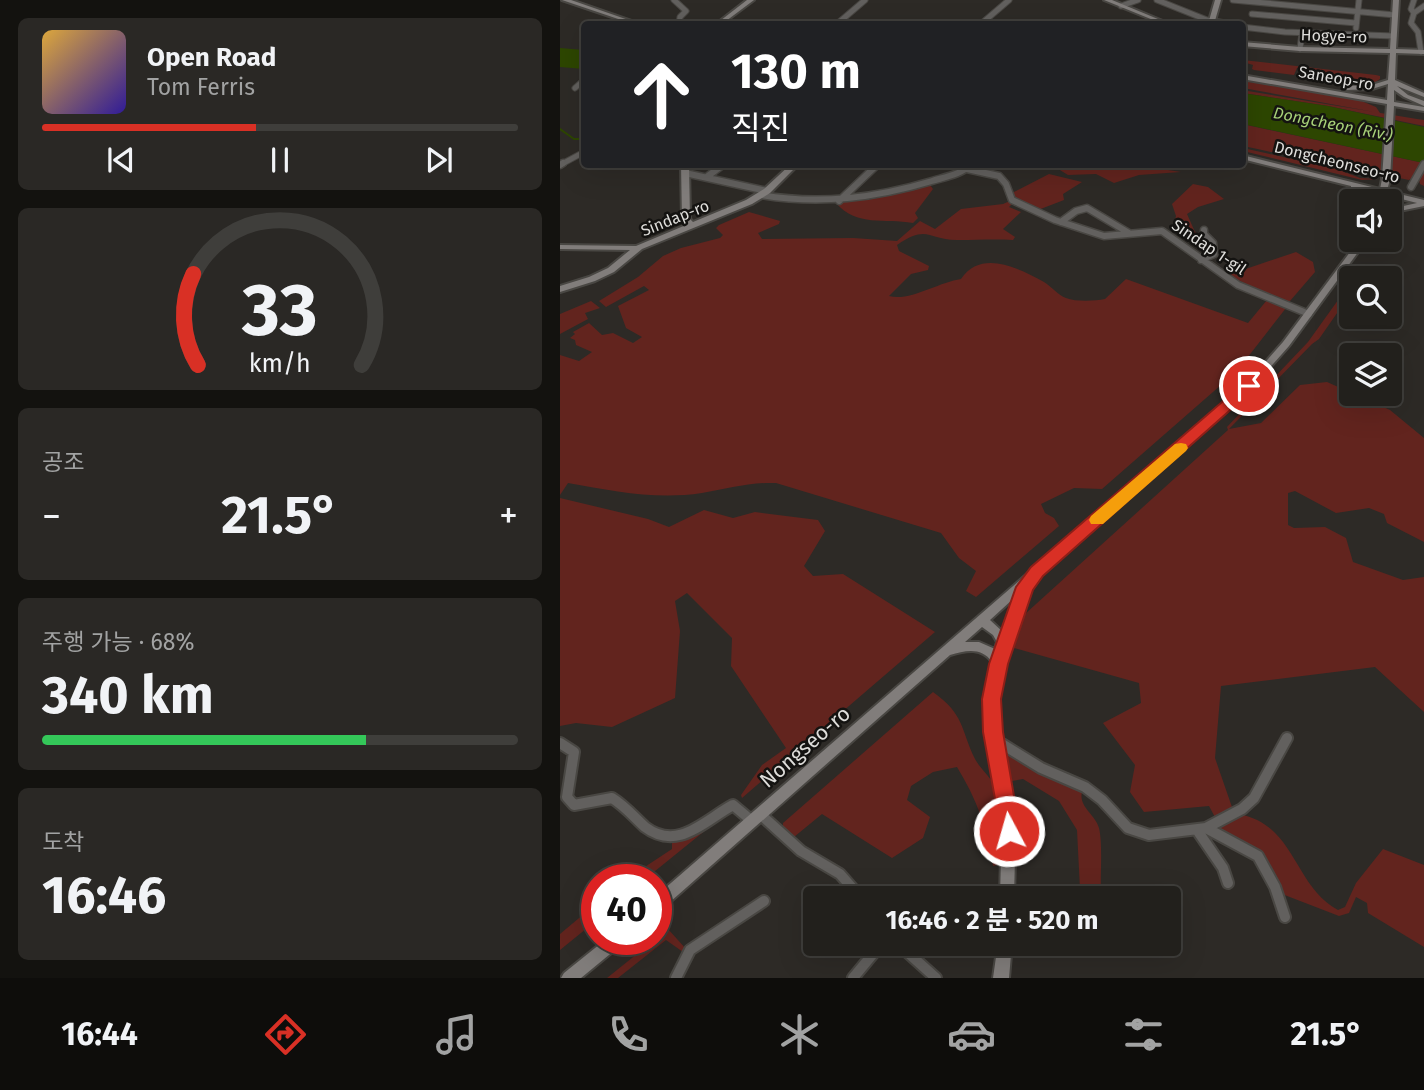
<!DOCTYPE html>
<html lang="ko">
<head>
<meta charset="utf-8">
<style>
	body { margin:0; font-family:"Fira Sans","Noto Sans KR",sans-serif; background:#2a2825; color:#f1f3f6; height:100vh; display:flex; flex-direction:column; font-size:26px; white-space:nowrap }
	* { box-sizing:border-box; margin:0 }
	p { font-size:23px; color:#a2a3a3 }
	.icon { flex:none; width:38px; height:38px; fill:none; stroke:currentColor; stroke-width:2; stroke-linecap:round; stroke-linejoin:round }
	.map { position:relative; flex:1; overflow:hidden }
	.sheet { display:flex; flex-direction:column; gap:18px; padding:18px; background:#13120f; width:560px }
	.sheet>* { flex:none }
	.top-card { position:absolute; left:21px; top:21px; width:665px; height:147px; border-radius:7px; box-shadow:0 7px 28px #0002,0 0 0 2px #3f3e3b; background:#202124; color:#fff; overflow:hidden }
	.controls { position:absolute; left:779px; top:189px; display:grid; gap:14px }
	.controls a { display:grid; place-items:center; width:63px; height:63px; border-radius:7px; background:#22201c; box-shadow:0 7px 28px #0002,0 0 0 2px #3f3e3b; font-size:35px }
	.speed { position:absolute; left:21px; top:864px; display:flex; gap:14px; font-size:35px; font-weight:700; text-align:center }
	.speed>* { display:grid; place-content:center; width:91px; height:91px; border-radius:50%; background:#22201c; box-shadow:0 7px 28px #0002,0 0 0 2px #3f3e3b; line-height:1 }
	.speed .limit { border:10px solid #d22; background:#fff; color:#111 }
	.pin { position:absolute; display:grid; place-items:center; width:60px; height:60px; color:#fff; margin:-30px; border:4px solid #fff; border-radius:50%; box-shadow:0 2px 7px #0007 }
	.me { position:absolute; width:77px; margin:-38px; rotate:354deg; stroke-linejoin:round; filter:drop-shadow(0 0 5px #0008) }
	.turn { display:flex; align-items:center; gap:24px; height:147px; padding:0 35px; font-size:32px }
	.turn .icon { width:91px; height:91px; stroke-width:2.5 }
	.turn b { display:block; font-size:49px; line-height:60px }
	.big { font-size:52px; font-weight:700; line-height:1.1 }
	.sheet .tile { flex:1; display:flex; flex-direction:column; justify-content:center; gap:10px; min-width:0; padding:0 24px; border-radius:10px; background:#2a2825 }
	.sheet .dial { align-items:center; gap:0 }
	.dial svg { height:182px; overflow:visible; fill:none; stroke:#3f3e3b; stroke-width:7; stroke-linecap:round; text-anchor:middle }
	.dial text { fill:#f1f3f6; stroke:none }
	.song { display:flex; align-items:center; gap:21px }
	.cover { width:84px; height:84px; border-radius:10px; background:linear-gradient(135deg,hsl(40 70% 55%),hsl(250 70% 35%)) }
	.played { height:7px; border-radius:4px; background:linear-gradient(90deg,#d93025 45%,#3f3e3b 45%) }
	.keys { display:flex; justify-content:space-around; direction:ltr }
	.heat { display:flex; justify-content:space-between; align-items:center; font-size:38px; direction:ltr }
	.charge { height:10px; border-radius:5px; background:linear-gradient(90deg,#34c759 68%,#3f3e3b 0) }
	.trip { position:absolute; left:243px; top:886px; width:378px; height:70px; border-radius:7px; background:#22201c; box-shadow:0 7px 28px #0002,0 0 0 2px #3f3e3b; font-weight:700; line-height:70px; text-align:center }
	.menu { display:flex; height:112px; justify-content:space-around; align-items:center; background:#0e0d0b; color:#a2a3a3 }
	.menu .icon { width:49px; height:49px }
	.menu .active { color:#d93025 }
	.menu b { font-size:32px; color:#f1f3f6 }
	main { display:flex; flex:1; min-height:0 }
	.map>svg:first-child { display:block }
	.green { fill:#62241e }
	.water { fill:#2d4601 }
	.lines { fill:none; stroke-linecap:round; stroke-linejoin:round }
	.stream { stroke:#2d4601; stroke-width:2 }
	.street-far2-casing { stroke:#494743; stroke-width:7 }
	.street-far1-casing { stroke:#494743; stroke-width:9 }
	.street-casing { stroke:#494743; stroke-width:14 }
	.secondary-casing { stroke:#494743; stroke-width:4 }
	.street-far2 { stroke:#62605e; stroke-width:5 }
	.street-far1 { stroke:#62605e; stroke-width:6 }
	.street { stroke:#62605e; stroke-width:10 }
	.secondary { fill:#817d7b; fill-rule:evenodd }
	.route { fill:#d93025; stroke:#8d1f18; stroke-width:2 }
	.slow { fill:#f59e0b }
	.labels { text-anchor:middle; dominant-baseline:central; stroke-width:5; stroke-linejoin:round; paint-order:stroke }
	.far-street-label { font-size:16px; fill:#deddda; stroke:#141311 }
	.far-water-label { font-size:16px; font-style:italic; fill:#a7d178; stroke:#141311 }
	.near-street-label { font-size:21px; fill:#deddda; stroke:#141311 }
</style>
</head>
<body>
<main>
<section class="sheet">
<div class="tile">
<div class="song"><i class="cover"></i><div><b>Open Road</b><p>Tom Ferris</p></div></div>
<div class="played"></div>
<div class="keys"><svg class="icon" aria-label="previous" viewBox="0 0 24 24"><path d="M18 5L8 12l10 7zM5 5v14"/></svg><svg class="icon" aria-label="pause" viewBox="0 0 24 24"><path d="M8 5v14M16 5v14"/></svg><svg class="icon" aria-label="next" viewBox="0 0 24 24"><path d="M6 5l10 7-10 7zM19 5v14"/></svg></div>
</div>
<div class="tile dial"><svg viewBox="0 0 100 80">
<path d="M14 69A42 42 0 1 1 86 69"/>
<path d="M14 69A42 42 0 0 1 12 29" stroke="#d93025"/>
<text x="50" y="56" font-size="32" font-weight="700">33</text>
<text x="50" y="72" font-size="11">km/h</text>
</svg></div>
<div class="tile"><p>공조</p>
<div class="heat"><a>−</a><b class="big">21.5°</b><a>+</a></div>
</div>
<div class="tile"><p>주행 가능 · 68%</p><b class="big">340 km</b><div class="charge"></div></div>
<div class="tile"><p>도착</p><b class="big">16:46</b></div>
</section>
<div class="map">
<svg width="864" height="978" viewBox="0 0 864 978">
	<rect width="100%" height="100%" fill="#2d2a26"/>
	<path class="green" d="M683,60L816,75L820,76V79L811,85L791,84L789,83L790,77L737,68L734,75L694,70L692,69L693,65L683,62Z
		M683,81L799,100L816,107L820,113L683,88Z
		M682,90L857,119L864,120V126L768,106L683,93Z
		M682,124L864,163V186L860,184L859,179L853,177L849,180C793,168 738,158 683,146Z
		M683,148L777,169L800,178L817,179L802,180L683,151Z
		M474,164L575,165L621,172L579,175L554,183L536,174L508,175L495,167L477,170L472,166Z
		M489,174L522,182L503,194L504,200L478,210L456,201L452,193Z
		M633,184L648,187L664,199L638,207L627,214L635,232L647,239L652,247L645,246L644,242L614,223L616,216L612,204Z
		M370,185L373,189L355,213L358,218L353,223C325,218 296,227 276,203L312,199Z
		M450,201L453,203L449,207L461,212L443,229L455,237L453,240C435,239 416,240 399,240C368,241 369,223 337,245L339,251L369,266L368,270L351,274L329,296C349,302 379,282 401,279C421,249 459,268 484,282C492,287 498,295 506,298C516,302 535,301 545,299L566,279L688,323L707,300L726,308L677,371L542,489L514,488L481,504L485,513L494,518L499,526L416,597L406,591L416,571L399,558L381,533L216,483C190,482 167,489 142,493C96,500 53,491 8,483L0,495V355L19,361L32,352L16,345L15,340L10,338L15,334L13,332L29,323L42,335L53,333L73,343L82,337L66,328L58,306L89,290L84,286L46,307L39,301L78,277L103,256L121,248L160,238L163,235L156,228L159,225L189,212L220,221L219,224L198,233L202,239L293,238L337,241L360,221L375,229L401,209L443,204Z
		M736,252L753,262L755,272L730,301L723,302L668,275Z
		M791,282V293L759,339L752,344L669,429L701,423L740,385L767,382L830,410L864,438V542L827,523L824,514L809,508L776,513L735,491L728,493V525L734,528L765,527L786,538L793,562L843,580L864,577V712L815,667L661,686L655,758L673,810L656,819L649,806L584,812L570,792L575,765L543,723L581,703L579,683L454,648L465,614L668,430L667,427L748,342Z
		M31,301L40,308L25,313L28,319L0,334V314Z
		M0,498L88,519L109,527L144,510L173,518L195,512L258,520L265,531L244,566L253,576L283,574L375,632L182,798L181,795L202,765L226,748L171,666L172,638L127,593L115,601L120,631L115,698L52,727L16,723L0,726Z
		M373,692C405,715 400,728 415,759C420,768 429,776 434,784C443,797 441,847 441,864L433,866C428,829 416,798 397,767L373,772L351,786L347,800L370,817L363,838L332,858L262,814L234,837L223,826V823Z
		M446,752L523,789C516,806 535,813 539,828C543,845 540,875 541,894L536,898L526,896L520,889L517,830L499,801L463,779L452,781Z
		M678,814C736,824 733,886 778,910L785,907L796,883L823,849L864,865V947L808,913L807,903L796,897L789,913L779,916L722,894L711,871L654,826Z
		M152,825L84,880H65L112,849V843Z
		M37,903V920L0,950V934Z
		M108,929L126,949L123,952L106,940L58,978H47Z"/>
	<path class="water" d="M0,48L24,50V69L0,67Z
		M682,93L768,106L864,127V163L683,124Z"/>
	<g class="lines">
		<path class="stream" d="M0,129L14,139H24"/>
		<defs>
			<path id="street-far2" d="M114,0L126,11L120,17L119,24
				M597,0L647,20L672,24
				M673,0L835,15
				M854,0L851,9L854,13
				M561,6L578,0
				M692,14L796,23
				M277,24L305,0
				M421,24L449,0
				M682,27L725,32L834,36
				M796,28L799,0
				M740,49L742,33
				M861,52L858,32L851,23L854,13L864,6
				M15,88L24,80
				M0,165L24,152"/>
			<path id="street-far1" d="M0,165L3,163
				M407,169L439,176L446,184L452,200L495,220L544,236L602,231L678,285L749,314
				M125,173L207,191
				M148,176L164,164
				M851,187L864,164
				M201,195C260,205 315,198 372,181C385,177 402,174 412,164
				M279,201L318,164
				M501,222L516,211L527,208L569,233
				M641,260L654,254L653,243L644,234V230"/>
			<path id="street" d="M0,743L14,752L7,797L14,805L52,798C65,806 74,817 85,827C118,852 145,820 173,805L192,821
				M436,744H442L481,768L525,787L542,800L568,828L589,835L646,828L682,809L694,798L727,738
				M200,814L241,851L280,874L301,898
				M646,828L698,856L715,887L725,917
				M637,830L663,868L668,883
				M347,898H354
				M337,943L376,978
				M430,943L444,949
				M116,978L130,950L204,901
				M293,978L322,943"/>
			<path id="secondary" d="M2,0H11L80,24H73Z
				M187,0H194L162,24H156Z
				M544,0H552L610,24H603Z
				M655,0H661L654,24H648Z
				M833,0H839L836,49L864,50V54L836,53L835,80L864,93V97L837,86L848,95L864,101V106L844,97L834,90V102L864,107V111L834,106L830,179L827,191L864,200V206L830,213V209L857,203L826,195L825,201H817L819,193L799,188L813,201H805L791,190V186L682,159V155L820,189L822,179L827,104L682,79V75L827,100L828,84L812,89L787,90L784,88L787,86L812,85L828,80L830,53L740,51L682,46V42L740,47L830,49Z
				M121,164H129L130,219L133,222L186,200L204,189L231,164H239L210,193L192,204L82,249L54,272L35,281L0,292V286L29,277L48,268L70,250L0,249V245L76,246L126,225L122,220Z
				M799,240H807L729,346L692,388L472,583L473,585L466,597L451,649L446,653L439,684L437,715L456,815L454,898H440L442,815L425,715L427,684L432,662C422,647 406,650 390,655L101,910L96,912V896L686,384L723,342ZM453,599L444,633L430,620ZM422,627L433,635L437,642L435,649L419,642H405Z
				M45,940H63L61,945L21,978H1L4,973Z
				M438,943H452L449,978H433Z"/>
		</defs>
		<use href="#street-far2" class="street-far2-casing"/>
		<use href="#street-far1" class="street-far1-casing"/>
		<use href="#street" class="street-casing"/>
		<use href="#secondary" class="secondary-casing"/>
		<use href="#street-far2" class="street-far2"/>
		<use href="#street-far1" class="street-far1"/>
		<use href="#street" class="street"/>
		<use href="#secondary" class="secondary"/>
	</g>
	<path class="route" d="M689,381L696,386L694,389L483,576L473,590L448,664L441,699L443,732L460,831L456,838L449,841L442,838L423,732L422,699L429,664L456,587L471,567L684,383Z"/>
	<path class="slow" d="M621,443L626,444L628,448L626,451L543,524H531L529,520L531,516L615,444Z"/>
	<g class="labels">
		<g class="far-street-label">
			<text transform="translate(774 36) rotate(2)">Hogye-ro</text>
			<text transform="translate(776 78) rotate(10)">Saneop-ro</text>
			<text transform="translate(777 162) rotate(14)">Dongcheonseo-ro</text>
			<text transform="translate(115 218) rotate(-22)">Sindap-ro</text>
			<text transform="translate(649 247) rotate(34)">Sindap 1-gil</text>
		</g>
		<g class="far-water-label">
			<text transform="translate(773 124) rotate(11)">Dongcheon (Riv.)</text>
		</g>
		<g class="near-street-label">
			<text transform="translate(245 747) rotate(-41)">Nongseo-ro</text>
		</g>
	</g>
</svg>
<div class="controls">
<a><svg class="icon" aria-label="sound" viewBox="0 0 24 24"><path d="M4 9h4l5-4v14l-5-4H4zM17 9q2 3 0 6"/></svg></a>
<a><svg class="icon" aria-label="search" viewBox="0 0 24 24"><circle cx="10" cy="10" r="6"/><path d="M15 15l6 6"/></svg></a>
<a><svg class="icon" aria-label="layers" viewBox="0 0 24 24"><path d="M12 4l9 5-9 5-9-5zM3 14l9 5 9-5"/></svg></a>
</div>
<div class="speed"><div class="limit">40</div></div>
<div class="pin" style="left:689px;top:386px;background:#d93025"><svg class="icon" aria-label="arrive" viewBox="0 0 24 24"><path d="M6 21V4h12l-3 4 3 4H6"/></svg></div>
<svg class="me" style="left:449px;top:831px" viewBox="-20 -20 40 40"><circle r="17" fill="#d93025" stroke="#fff" stroke-width="3"/><path d="M0-11L8 9 0 5-8 9z" fill="#fff"/></svg>
<div class="trip">16:46 · 2 분 · 520 m</div>
<div class="top-card">
<div class="turn"><svg class="icon" aria-label="ahead" viewBox="0 0 24 24"><path d="M12 20V5M6 11l6-6 6 6"/></svg><div><b>130 m</b>직진</div></div>
</div>
</div>
</main>
<nav class="menu">
<b>16:44</b>
<svg class="icon active" aria-label="directions" viewBox="0 0 24 24"><path d="M12 3l9 9-9 9-9-9zM9 14v-3h6M13 9l2 2-2 2"/></svg>
<svg class="icon" aria-label="music" viewBox="0 0 24 24"><path d="M9 18V5l10-2v13"/><circle cx="6" cy="18" r="3"/><circle cx="16" cy="16" r="3"/></svg>
<svg class="icon" aria-label="phone" viewBox="0 0 24 24"><path d="M5 4h4l2 5-3 2q2 4 5 5l2-3 5 2v4C11 20 4 13 5 4z"/></svg>
<svg class="icon" aria-label="climate" viewBox="0 0 24 24"><path d="M12 3v18M4 7l16 10M4 17L20 7"/></svg>
<svg class="icon" aria-label="car" viewBox="0 0 24 24"><path d="M5 17H2v-5l4-1 3-4h7l3 4 3 1v5h-3M9 17h6M6 11h13"/><circle cx="7" cy="17" r="2"/><circle cx="17" cy="17" r="2"/></svg>
<svg class="icon" aria-label="filters" viewBox="0 0 24 24"><path d="M4 7h16M4 17h16"/><circle cx="9" cy="7" r="2"/><circle cx="15" cy="17" r="2"/></svg>
<b>21.5°</b>
</nav>
</body>
</html>
